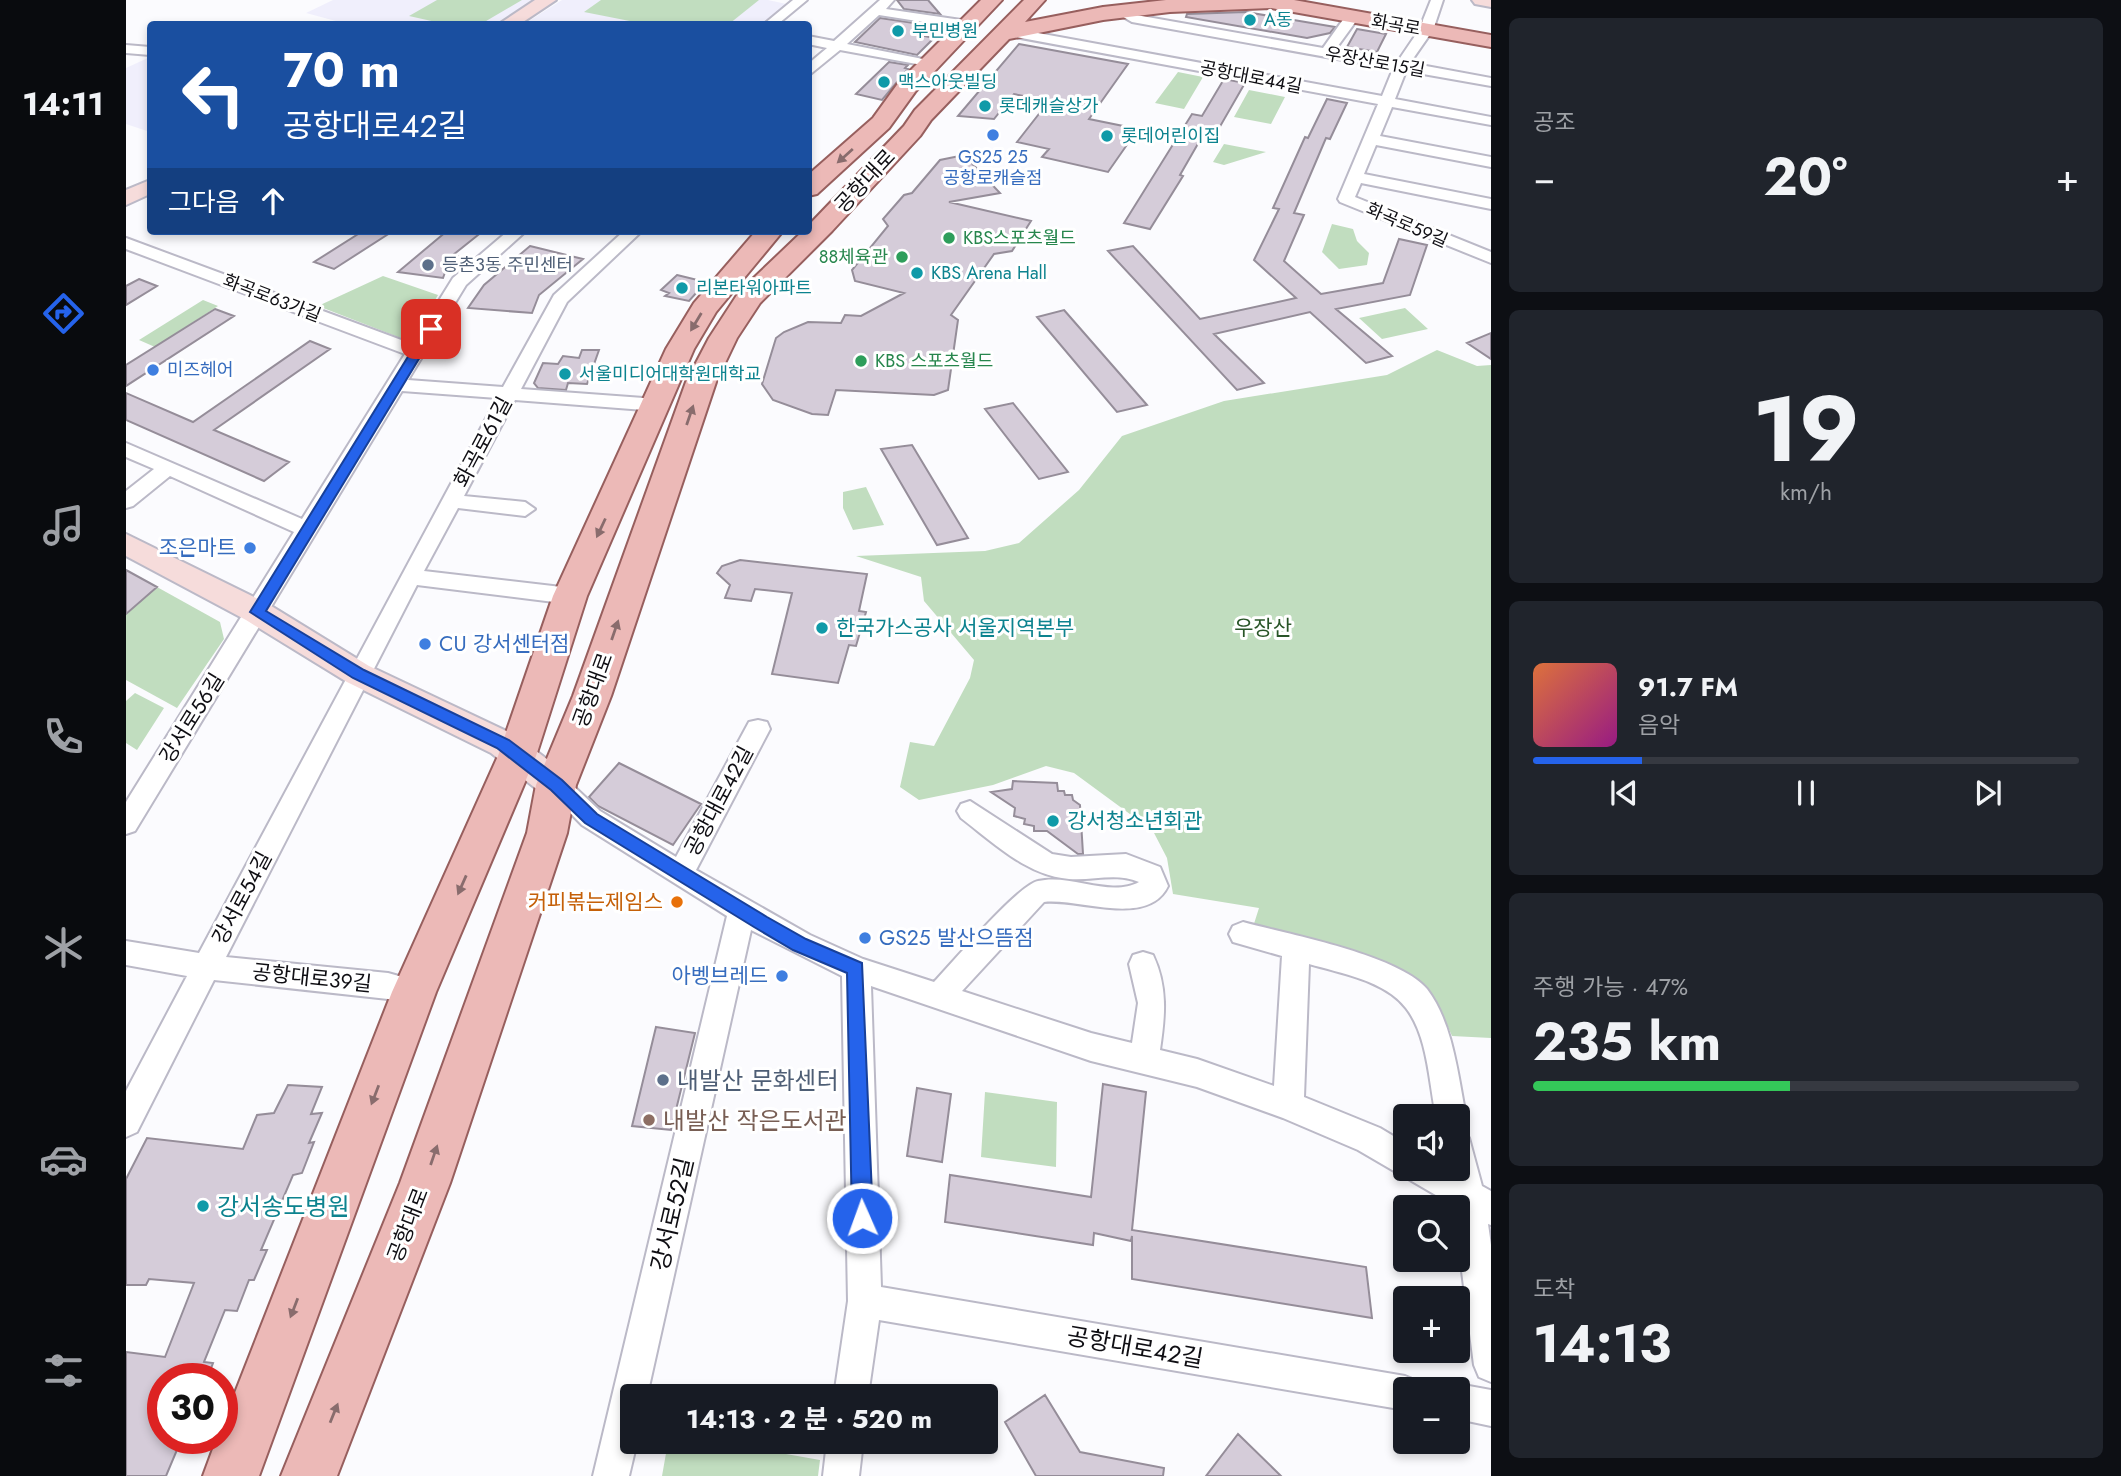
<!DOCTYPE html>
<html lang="ko">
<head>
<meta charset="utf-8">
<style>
	body { margin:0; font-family:Jost,"Noto Sans KR",sans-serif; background:#20242c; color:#f1f3f6; height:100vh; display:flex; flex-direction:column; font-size:26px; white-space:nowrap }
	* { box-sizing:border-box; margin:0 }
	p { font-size:23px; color:#9ea1a6 }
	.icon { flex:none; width:38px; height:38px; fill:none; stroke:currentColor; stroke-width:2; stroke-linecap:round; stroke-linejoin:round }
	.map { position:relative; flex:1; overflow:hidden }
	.details { display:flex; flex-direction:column; gap:18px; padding:18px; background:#0d0f14; width:630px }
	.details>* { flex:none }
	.top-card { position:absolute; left:21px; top:21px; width:665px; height:214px; border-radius:7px; box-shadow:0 4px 10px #0003; background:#1a4fa0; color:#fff; overflow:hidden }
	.fabs { position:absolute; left:1267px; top:1104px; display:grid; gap:14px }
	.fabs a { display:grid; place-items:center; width:77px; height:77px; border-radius:7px; background:#171b24; box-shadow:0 4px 10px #0003; font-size:35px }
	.speed { position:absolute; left:21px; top:1363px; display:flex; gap:14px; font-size:35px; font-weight:700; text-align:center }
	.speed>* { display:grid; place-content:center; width:91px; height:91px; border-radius:50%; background:#171b24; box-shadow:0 4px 10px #0003; line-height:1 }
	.speed .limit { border:10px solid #d22; background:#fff; color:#111 }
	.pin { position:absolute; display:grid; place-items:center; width:60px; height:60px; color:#fff; margin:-30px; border-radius:14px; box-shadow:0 4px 10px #0006 }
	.me { position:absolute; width:77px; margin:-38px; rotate:358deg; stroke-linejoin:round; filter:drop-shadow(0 0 5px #0008) }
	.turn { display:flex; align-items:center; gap:24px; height:147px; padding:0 21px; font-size:32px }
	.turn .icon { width:91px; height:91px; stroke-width:2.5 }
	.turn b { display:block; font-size:49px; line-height:60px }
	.then { display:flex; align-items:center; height:66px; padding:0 21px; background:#0003; gap:14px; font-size:26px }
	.big { font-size:52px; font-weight:700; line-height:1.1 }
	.details .tile { flex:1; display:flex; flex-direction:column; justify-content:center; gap:10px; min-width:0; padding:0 24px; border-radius:10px; background:#20242c }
	.details .dial { align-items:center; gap:0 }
	.dial b { font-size:91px; line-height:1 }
	.song { display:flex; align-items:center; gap:21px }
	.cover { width:84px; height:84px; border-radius:10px; background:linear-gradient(135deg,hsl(20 70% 55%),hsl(310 70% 35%)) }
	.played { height:7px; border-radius:4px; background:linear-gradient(90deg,#2563eb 20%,#363941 20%) }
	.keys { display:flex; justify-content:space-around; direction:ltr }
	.heat { display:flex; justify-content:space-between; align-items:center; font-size:38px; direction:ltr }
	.charge { height:10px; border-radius:5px; background:linear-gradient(90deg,#34c759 47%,#363941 0) }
	.trip { position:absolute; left:494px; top:1384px; width:378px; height:70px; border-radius:7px; background:#171b24; box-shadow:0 4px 10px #0003; font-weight:700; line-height:70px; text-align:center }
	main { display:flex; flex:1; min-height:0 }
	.menu { display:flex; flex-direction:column; width:126px; justify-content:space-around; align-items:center; background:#090b0e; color:#9ea1a6 }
	.menu .icon { width:49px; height:49px }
	.menu .current { color:#2563eb }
	.menu b { font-size:32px; color:#f1f3f6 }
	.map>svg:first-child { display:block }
	.built { fill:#f0effc }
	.green { fill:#c1ddbf }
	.building { fill:#d5ccd9; stroke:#958d99; stroke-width:2 }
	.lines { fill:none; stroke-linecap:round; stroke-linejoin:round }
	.street-casing { stroke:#bbb9c7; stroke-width:4 }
	.secondary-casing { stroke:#bbb9c7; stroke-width:4 }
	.primary-casing { stroke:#975f5e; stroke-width:4 }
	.street { fill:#fff; fill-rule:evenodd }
	.secondary { fill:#f6dcdb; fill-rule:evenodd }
	.primary { fill:#ecb9b7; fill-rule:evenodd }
	.oneway { fill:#896c6d }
	.route { fill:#2563eb; stroke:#184099; stroke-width:2 }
	.culture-dot { fill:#0f9aa8; stroke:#fff; stroke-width:2.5 }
	.shop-dot { fill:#3f7fe0; stroke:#fff; stroke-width:2.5 }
	.leisure-dot { fill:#2e9e5b; stroke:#fff; stroke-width:2.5 }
	.service-dot { fill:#5c6f8a; stroke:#fff; stroke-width:2.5 }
	.food-dot { fill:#e8710a; stroke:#fff; stroke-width:2.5 }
	.education-dot { fill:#8d6e63; stroke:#fff; stroke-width:2.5 }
	.labels { text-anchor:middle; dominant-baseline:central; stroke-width:6; stroke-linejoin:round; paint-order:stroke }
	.far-culture-label { font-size:18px; fill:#0d838f; stroke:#fff; text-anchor:start }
	.far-street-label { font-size:18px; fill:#0f0e13; stroke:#fff }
	.far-shop-label { font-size:18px; fill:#366cbe; stroke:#fff }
	.far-leisure-label { font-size:18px; fill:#27864d; stroke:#fff; text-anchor:start }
	.far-service-label { font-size:18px; fill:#4e5e75; stroke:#fff; text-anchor:start }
	.street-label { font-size:21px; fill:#0f0e13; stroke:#fff }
	.shop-label { font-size:21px; fill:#366cbe; stroke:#fff; text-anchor:end }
	.culture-label { font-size:21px; fill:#0d838f; stroke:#fff; text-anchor:start }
	.park-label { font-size:21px; fill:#295528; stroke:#fff }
	.food-label { font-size:21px; fill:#c56008; stroke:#fff; text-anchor:end }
	.near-service-label { font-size:24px; fill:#4e5e75; stroke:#fff; text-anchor:start }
	.near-education-label { font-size:24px; fill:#785e54; stroke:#fff; text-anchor:start }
	.near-culture-label { font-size:24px; fill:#0d838f; stroke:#fff; text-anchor:start }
	.near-street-label { font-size:24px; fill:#0f0e13; stroke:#fff }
</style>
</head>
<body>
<main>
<nav class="menu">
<b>14:11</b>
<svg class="icon current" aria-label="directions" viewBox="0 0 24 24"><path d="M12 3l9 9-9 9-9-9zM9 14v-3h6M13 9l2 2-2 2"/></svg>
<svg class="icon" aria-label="music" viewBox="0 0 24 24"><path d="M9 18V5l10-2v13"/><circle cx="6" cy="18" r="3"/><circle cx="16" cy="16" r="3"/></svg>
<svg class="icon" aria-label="phone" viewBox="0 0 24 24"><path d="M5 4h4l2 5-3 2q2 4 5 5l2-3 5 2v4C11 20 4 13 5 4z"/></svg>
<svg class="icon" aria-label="climate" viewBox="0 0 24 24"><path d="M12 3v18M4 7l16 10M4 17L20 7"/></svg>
<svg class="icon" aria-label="car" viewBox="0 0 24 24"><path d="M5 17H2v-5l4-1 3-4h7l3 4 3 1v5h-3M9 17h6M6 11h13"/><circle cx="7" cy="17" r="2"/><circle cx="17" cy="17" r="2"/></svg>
<svg class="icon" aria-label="filters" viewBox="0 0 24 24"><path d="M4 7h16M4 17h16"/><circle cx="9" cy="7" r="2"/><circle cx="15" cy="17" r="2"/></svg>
</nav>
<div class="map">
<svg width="1365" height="1476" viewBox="0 0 1365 1476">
	<rect width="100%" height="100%" fill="#fbfbfe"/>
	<path class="built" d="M207,0H407L369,24H221L180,13Z
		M436,0H642L665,5L639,24H398Z
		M24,57V132L0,124V68Z"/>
	<path class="green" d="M311,0H396L355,24H319L283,16Z
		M475,0H633L603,24H519L458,12Z
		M1052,72L1077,77L1058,109L1029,103Z
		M1123,90L1159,97L1145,124L1108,117Z
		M1098,144L1140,152L1098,165L1087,162Z
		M1206,224L1227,229L1231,241L1243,253L1241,265L1213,269L1196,252Z
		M257,276L312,295L285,342L192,306Z
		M77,300L92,306L29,347L13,340Z
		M1279,308L1302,329L1256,339L1233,318Z
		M1311,350L1351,366L1365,365V1038L1326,1036L1310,1000L1279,974L1126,930L1133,908L1047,894L1041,858L1027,831L948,773L920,766L867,785L793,800L774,787L784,742L808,746L844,678L848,660L798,601L795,577L730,556L859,551L893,543L953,490L996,436L1098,401L1261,375Z
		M740,487L758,525L727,530L717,508V492Z
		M31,587L94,622L98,639L51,708L0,680V614Z
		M9,693L38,708L11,750L0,743V701Z
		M859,1092L931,1102L930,1167L855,1157Z
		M542,1442H591L694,1460L692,1476H536Z"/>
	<path class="building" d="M771,0H802L814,14L778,9Z
		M1120,12L1209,27L1204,33L1181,38L1060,17L1061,14Z
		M754,18L808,26L798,36L808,38L791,55L729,42Z
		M1231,29L1260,34L1251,52L1221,47Z
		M893,44L1002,64L963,119L1012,129L982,172L916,157L923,149L891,142L923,101L888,94L868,119L832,116Z
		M763,62L782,65L779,68L782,69L756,100L730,94Z
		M1098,79L1119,83L1092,130L1081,128L1054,175L1057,176L1024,229L998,223L1066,114L1076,116Z
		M1201,99L1221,103L1204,139L1200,138L1168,213L1178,215L1158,261L1195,294L1257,283L1273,239L1301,245L1284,295L1210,309L1266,356L1240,363L1184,312L1088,334L1138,383L1111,390L982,251L1007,246L1074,319L1170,298L1128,260L1153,209L1147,208L1179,137L1182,138Z
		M838,155L874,193L823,202L905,221L886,251L868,254L825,315L832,320L822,390L808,395L710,390L702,415L686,414L647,400L636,384L650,338L658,332L682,322L715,323L719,315L735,316L778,293L729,281L726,270L762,226L757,219L778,195L786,193L814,160Z
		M237,231H267L208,269L188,262Z
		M321,231H357L327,255L340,258L321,267L317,278L272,272Z
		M404,246L457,259L413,295L406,313L342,308L358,285Z
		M551,275L580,282L563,301L539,296L543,293L535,290Z
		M13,279L31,286L0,305V286Z
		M89,309L108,316L0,386V365Z
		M938,310L1021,405L991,412L911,317Z
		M1365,333V359L1341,343Z
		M184,341L204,349L88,430L163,462L138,481L0,420V393L67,422Z
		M456,350H473L461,384L442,383L440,390L412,388L408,383L417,363L432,364L437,356L453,358Z
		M887,403L942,472L913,479L859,409Z
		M786,445L842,538L811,545L755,449Z
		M614,560L741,574L733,611L740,612L730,646L723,645L712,683L646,674L666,593L629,589L625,601L599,598L604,585L591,573L596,566Z
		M0,570L31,587L0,614Z
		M493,763L575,804L547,845L472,806L463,797Z
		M887,781L931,783L932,791H938L939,795H946L947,800L954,805L957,854H952L921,831H908V826L898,824L899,819L888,816L889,808L865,792L886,789Z
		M530,1027L569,1033L545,1130L506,1126Z
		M977,1084L1020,1092L1006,1230L1240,1267L1246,1318L1006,1279V1236L1005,1241L968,1233L967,1245L819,1222L824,1175L965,1197Z
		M162,1085L196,1087L185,1114L196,1113L183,1143L188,1142L176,1173L167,1175L135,1250H141L128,1280H123L111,1311L99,1310L78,1362L87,1363L81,1379H37V1438H56L40,1476H0V1352L39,1357L68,1283L23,1279L20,1285H0V1179L21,1138L117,1149L131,1115L148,1113Z
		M791,1088L825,1094L816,1162L781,1156Z
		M919,1395L954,1452L1038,1468L1037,1476H910L879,1422Z
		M1112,1434L1155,1476H1080Z"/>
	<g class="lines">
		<defs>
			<path id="street" d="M667,0H681L652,24H638Z
				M754,0H768L760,9L842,21L849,25L842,29L753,15L721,44L807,61V67L714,50L682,76V64L701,48L682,44V36L708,41Z
				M1305,0H1317L1307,30L1284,63L1365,78V86L1280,71L1269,99L1365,117V125L1266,107L1254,136L1365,157V167L1250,145L1238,174L1365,199V209L1235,183L1229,197L1365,252V263L1214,202L1212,199L1252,104L884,36L877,32L884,28L1256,96L1267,69L1006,22L987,11L993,7L1010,15L1197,48L1221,14L1226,13L1233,17L1209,50L1272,61L1293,30Z
				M0,45L24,47V55L0,53Z
				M382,231H400L340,285L282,380L377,387L428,295L498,231H516L441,302L395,389L531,399L541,405L531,411L389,400L338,496L399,502L409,509L399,516L332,508L298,571L444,588L452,591L455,596L452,601L444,604L291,585L100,957L262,973L298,983L302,992L298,1001L288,1005L262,999L88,980L11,1132L0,1137V1091L61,976L0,965V941L73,953L371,398L276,391L9,831L0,834V802L168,532L44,476L7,506L0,508V491L28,469L0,457V443L176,519L279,354L0,249V238L286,344L327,278Z
				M632,720L641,722L644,729L570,870L684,935L737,959L808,982C826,963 892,885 912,881C944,873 984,898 1013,882C990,872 967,881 943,879C900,875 868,843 835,818L831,811L835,804L844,801L926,854L945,857L1000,854L1034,867L1042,886C1022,928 953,898 918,902L836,991L965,1033L1006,1043L1012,1003L1003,964L1007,955L1017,952L1027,955C1042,987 1039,1016 1034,1050L1071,1059L1148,1086L1156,956L1107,942L1103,934L1107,926L1117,922C1161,934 1273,955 1301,989C1327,1023 1332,1076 1340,1116L1336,1126L1332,1128V1116H1310C1303,1083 1302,1036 1280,1008C1260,981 1214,973 1183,964L1178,1097L1254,1128L1279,1143V1169H1332V1134L1343,1138L1356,1186L1365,1191V1225L1362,1224L1365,1245V1382L1353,1377L1348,1365L1332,1240V1208L1284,1180L1282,1174L1268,1171L1232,1150L1157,1118L1071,1087L965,1061L745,986L755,1287L1279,1376L1291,1381L1295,1390H1279V1410L753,1320L742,1396H708L722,1301L716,976L625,930L521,1396H506V1442H511L503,1476H467L601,916L456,825L417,785L421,778L430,775L439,778L474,811L550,857L623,722Z
				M1332,1384L1365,1390V1426L1332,1419V1390H1320Z
				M701,1442H737L733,1476H697Z"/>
			<path id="secondary" d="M409,0H430L394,24H373Z
				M1346,0H1365V7L1349,4Z
				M24,180V194L0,205V190Z
				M0,534L142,604L243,666L389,735L442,775L447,785L442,795L430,799L418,795L365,753L221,682L120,620L0,556Z"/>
			<path id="primary" d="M855,0H876L789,92L763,128L691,194L682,196V175L747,118L773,82Z
				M898,0H919L899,22L977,7L1040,0H1168L1365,35V47L1145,8L1044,12L977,20L883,39L805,120L794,136L706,231L634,303L611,338L590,382L485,696L450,785L441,833L324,1183L211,1476H155L274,1183L401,833L410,785L447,696L560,382L583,338L613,292L677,231H682V226L778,126L789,110Z
				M630,231H657L590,312L568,349L461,596L410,756L310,992L133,1476H77L91,1438H96V1426L266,992L372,756L427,596L540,349L568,303Z"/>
		</defs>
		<use href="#street" class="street-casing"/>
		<use href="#secondary" class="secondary-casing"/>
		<use href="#primary" class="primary-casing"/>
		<use href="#street" class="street"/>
		<use href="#secondary" class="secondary"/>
		<use href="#primary" class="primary"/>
	</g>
	<defs><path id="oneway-solid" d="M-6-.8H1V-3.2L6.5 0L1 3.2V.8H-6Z" transform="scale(1.75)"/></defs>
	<g class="oneway">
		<use href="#oneway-solid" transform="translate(719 156) rotate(138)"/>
		<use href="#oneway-solid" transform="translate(570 322) rotate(121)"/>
		<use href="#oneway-solid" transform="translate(564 415) rotate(-71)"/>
		<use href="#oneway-solid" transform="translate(475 528) rotate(115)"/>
		<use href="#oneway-solid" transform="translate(489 630) rotate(-71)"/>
		<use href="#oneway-solid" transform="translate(336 885) rotate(114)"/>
		<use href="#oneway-solid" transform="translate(249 1095) rotate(111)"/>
		<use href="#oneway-solid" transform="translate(308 1155) rotate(-71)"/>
		<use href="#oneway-solid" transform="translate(168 1308) rotate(111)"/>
		<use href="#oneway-solid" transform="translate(208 1413) rotate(-68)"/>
	</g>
	<path class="route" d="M301,326L311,329L140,611L238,670L383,740L436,780L471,814L641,917L680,939L736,963L747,1218L744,1225L736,1228L729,1225L726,1218L721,973L667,950L628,927L459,823L425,790L371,748L227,678L124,612Z"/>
	<g class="culture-dot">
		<circle cx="1124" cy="20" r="7"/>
		<circle cx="772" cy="31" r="7"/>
		<circle cx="758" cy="82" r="7"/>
		<circle cx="859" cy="106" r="7"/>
		<circle cx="981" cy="136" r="7"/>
		<circle cx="791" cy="273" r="7"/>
		<circle cx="556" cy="288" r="7"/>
		<circle cx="439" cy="374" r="7"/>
		<circle cx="696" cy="628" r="7"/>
		<circle cx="927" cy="821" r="7"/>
		<circle cx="77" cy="1206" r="7"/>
	</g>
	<g class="shop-dot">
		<circle cx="867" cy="135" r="7"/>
		<circle cx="27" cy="370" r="7"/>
		<circle cx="124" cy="548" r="7"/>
		<circle cx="299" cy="644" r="7"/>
		<circle cx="739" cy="938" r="7"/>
		<circle cx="656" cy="976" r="7"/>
	</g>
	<g class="leisure-dot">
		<circle cx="823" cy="238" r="7"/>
		<circle cx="776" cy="257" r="7"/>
		<circle cx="735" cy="361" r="7"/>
	</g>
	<g class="service-dot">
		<circle cx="302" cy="265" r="7"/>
		<circle cx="537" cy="1080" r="7"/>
	</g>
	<circle class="food-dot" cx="551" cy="902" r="7"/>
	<circle class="education-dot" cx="523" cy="1120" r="7"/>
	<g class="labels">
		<g class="far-culture-label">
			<text x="1138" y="20">A동</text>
			<text x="786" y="31">부민병원</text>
			<text x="772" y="82">맥스아웃빌딩</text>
			<text x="873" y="106">롯데캐슬상가</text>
			<text x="995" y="136">롯데어린이집</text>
			<text x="805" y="273">KBS Arena Hall</text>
			<text x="570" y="288">리본타워아파트</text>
			<text x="453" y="374">서울미디어대학원대학교</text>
		</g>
		<g class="far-street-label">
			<text transform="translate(1270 25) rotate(10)">화곡로</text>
			<text transform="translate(1249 62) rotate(10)">우장산로15길</text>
			<text transform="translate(1125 77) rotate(11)">공항대로44길</text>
			<text transform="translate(1281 225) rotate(23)">화곡로59길</text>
			<text transform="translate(146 298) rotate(21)">화곡로63가길</text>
		</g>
		<g class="far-shop-label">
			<text x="867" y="157">GS25 25<tspan x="867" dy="21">공항로캐슬점</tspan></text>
			<text x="41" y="370" text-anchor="start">미즈헤어</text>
		</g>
		<g class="far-leisure-label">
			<text x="837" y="238">KBS스포츠월드</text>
			<text x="762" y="257" text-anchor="end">88체육관</text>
			<text x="749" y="361">KBS 스포츠월드</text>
		</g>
		<g class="far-service-label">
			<text x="316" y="265">등촌3동 주민센터</text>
		</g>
		<g class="street-label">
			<text transform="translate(739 181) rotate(-47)">공항대로</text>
			<text transform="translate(357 442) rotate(-62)">화곡로61길</text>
			<text transform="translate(467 690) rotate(-70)">공항대로</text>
			<text transform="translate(66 718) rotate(-58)">강서로56길</text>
			<text transform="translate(593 801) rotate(-62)">공항대로42길</text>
			<text transform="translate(116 898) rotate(-62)">강서로54길</text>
			<text transform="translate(186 978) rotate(6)">공항대로39길</text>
			<text transform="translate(282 1225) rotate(-69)">공항대로</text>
		</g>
		<g class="shop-label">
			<text x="110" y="548">조은마트</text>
			<text x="313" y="644" text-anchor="start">CU 강서센터점</text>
			<text x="753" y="938" text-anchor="start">GS25 발산으뜸점</text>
			<text x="642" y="976">아벵브레드</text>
		</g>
		<g class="culture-label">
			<text x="710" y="628">한국가스공사 서울지역본부</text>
			<text x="941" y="821">강서청소년회관</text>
		</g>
		<g class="park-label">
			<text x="1137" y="628">우장산</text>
		</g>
		<g class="food-label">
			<text x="537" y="902">커피볶는제임스</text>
		</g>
		<g class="near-service-label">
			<text x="551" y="1080">내발산 문화센터</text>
		</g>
		<g class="near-education-label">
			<text x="537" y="1120">내발산 작은도서관</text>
		</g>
		<g class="near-culture-label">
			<text x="91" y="1206">강서송도병원</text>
		</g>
		<g class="near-street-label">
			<text transform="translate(546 1214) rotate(-77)">강서로52길</text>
			<text transform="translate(1009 1347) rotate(10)">공항대로42길</text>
		</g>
	</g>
</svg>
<div class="fabs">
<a><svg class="icon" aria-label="sound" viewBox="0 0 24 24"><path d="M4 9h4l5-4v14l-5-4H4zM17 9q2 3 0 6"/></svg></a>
<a><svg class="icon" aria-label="search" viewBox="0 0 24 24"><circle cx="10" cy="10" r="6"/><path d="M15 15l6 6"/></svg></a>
<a>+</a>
<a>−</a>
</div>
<div class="speed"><div class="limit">30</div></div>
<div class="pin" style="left:305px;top:329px;background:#d93025"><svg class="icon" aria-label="arrive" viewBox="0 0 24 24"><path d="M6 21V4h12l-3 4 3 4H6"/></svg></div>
<svg class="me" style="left:736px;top:1218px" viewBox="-20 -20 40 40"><circle r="17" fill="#2563eb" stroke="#fff" stroke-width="3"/><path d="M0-11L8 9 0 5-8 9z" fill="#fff"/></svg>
<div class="trip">14:13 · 2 분 · 520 m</div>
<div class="top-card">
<div class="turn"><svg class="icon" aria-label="left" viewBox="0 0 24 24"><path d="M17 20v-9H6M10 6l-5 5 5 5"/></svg><div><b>70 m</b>공항대로42길</div></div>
<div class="then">그다음<svg class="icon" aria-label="ahead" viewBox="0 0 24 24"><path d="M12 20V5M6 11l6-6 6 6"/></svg></div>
</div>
</div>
<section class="details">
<div class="tile"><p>공조</p>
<div class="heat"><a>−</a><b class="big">20°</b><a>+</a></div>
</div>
<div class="tile dial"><b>19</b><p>km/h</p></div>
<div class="tile">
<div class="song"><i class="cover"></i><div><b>91.7 FM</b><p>음악</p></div></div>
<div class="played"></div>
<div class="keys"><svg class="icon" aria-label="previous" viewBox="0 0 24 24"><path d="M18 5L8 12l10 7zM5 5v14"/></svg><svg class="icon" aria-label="pause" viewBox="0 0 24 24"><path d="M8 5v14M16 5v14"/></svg><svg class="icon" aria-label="next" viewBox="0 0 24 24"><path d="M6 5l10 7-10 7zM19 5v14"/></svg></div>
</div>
<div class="tile"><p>주행 가능 · 47%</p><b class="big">235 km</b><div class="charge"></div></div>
<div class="tile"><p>도착</p><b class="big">14:13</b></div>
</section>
</main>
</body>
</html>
